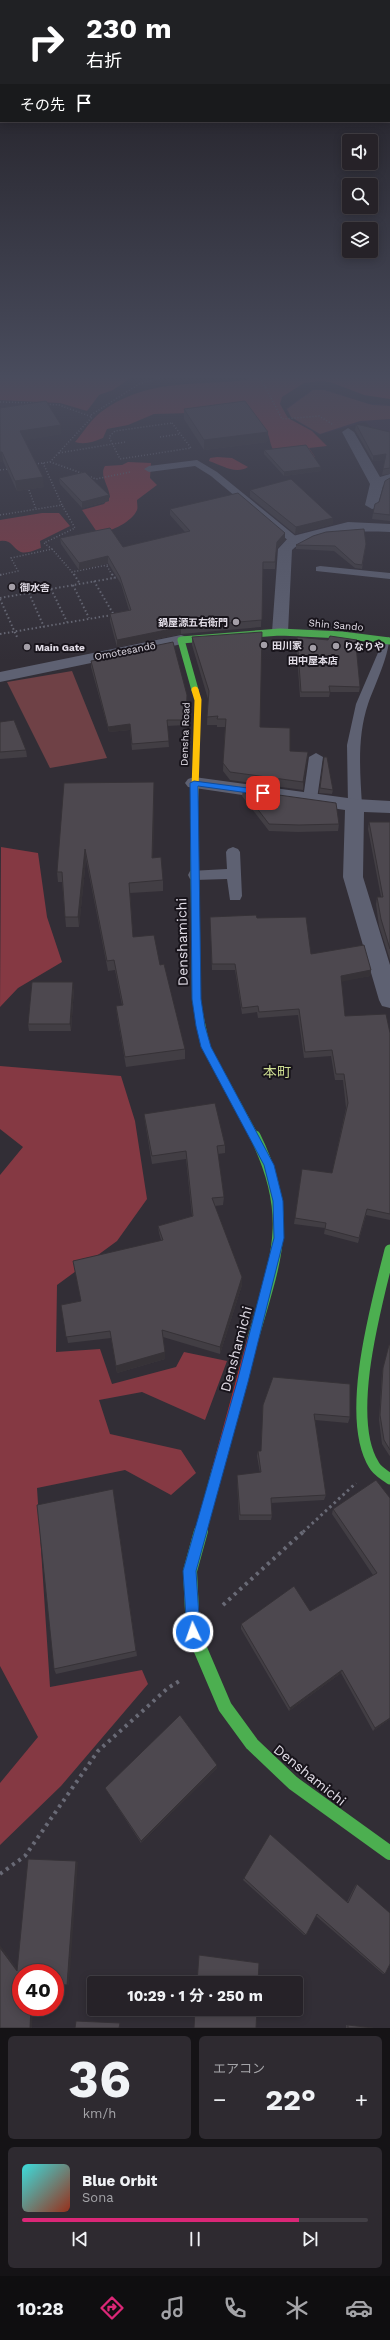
<!DOCTYPE html>
<html lang="ja">
<head>
<meta charset="utf-8">
<style>
	body { margin:0; font-family:"Work Sans","Noto Sans JP",sans-serif; background:#2e2a30; color:#f1f3f6; height:100vh; display:flex; flex-direction:column; font-size:15px; white-space:nowrap }
	* { box-sizing:border-box; margin:0 }
	p { font-size:13px; color:#a4a4a8 }
	.icon { flex:none; width:22px; height:22px; fill:none; stroke:currentColor; stroke-width:2; stroke-linecap:round; stroke-linejoin:round }
	.map { position:relative; height:2028px; overflow:hidden }
	.side { display:flex; flex-direction:column; gap:8px; padding:8px; background:#151316; flex:1 }
	.side>* { flex:none }
	.top-card { position:absolute; left:0px; top:0px; width:390px; height:122px; box-shadow:0 2px 10px #0003,0 0 0 1px #423f45; background:#202124; color:#fff; overflow:hidden }
	.fabs { position:absolute; left:342px; top:134px; display:grid; gap:8px }
	.fabs a { display:grid; place-items:center; width:36px; height:36px; border-radius:4px; background:#262228; box-shadow:0 2px 10px #0003,0 0 0 1px #423f45; font-size:20px }
	.speed { position:absolute; left:12px; top:1964px; display:flex; gap:8px; font-size:20px; font-weight:700; text-align:center }
	.speed>* { display:grid; place-content:center; width:52px; height:52px; border-radius:50%; background:#262228; box-shadow:0 2px 10px #0003,0 0 0 1px #423f45; line-height:1 }
	.speed .limit { border:6px solid #d22; background:#fff; color:#111 }
	.pin { position:absolute; display:grid; place-items:center; width:34px; height:34px; color:#fff; margin:-17px; border-radius:8px; box-shadow:0 2px 6px #0006 }
	.me { position:absolute; width:44px; margin:-22px; rotate:357deg; stroke-linejoin:round; filter:drop-shadow(0 0 3px #0008) }
	.turn { display:flex; align-items:center; gap:14px; height:84px; padding:0 20px; font-size:18px }
	.turn .icon { width:52px; height:52px; stroke-width:2.5 }
	.turn b { display:block; font-size:28px; line-height:34px }
	.then { display:flex; align-items:center; height:38px; padding:0 20px; background:#0003; gap:8px; font-size:15px }
	.big { font-size:30px; font-weight:700; line-height:1.1 }
	.side .card { flex:1; display:flex; flex-direction:column; justify-content:center; gap:6px; min-width:0; padding:0 14px; border-radius:6px; background:#2e2a30 }
	.side .dial { align-items:center; gap:0 }
	.dial b { font-size:52px; line-height:1 }
	.song { display:flex; align-items:center; gap:12px }
	.cover { width:48px; height:48px; border-radius:6px; background:linear-gradient(135deg,hsl(180 70% 55%),hsl(10 70% 35%)) }
	.played { height:4px; border-radius:2px; background:linear-gradient(90deg,#db2777 80%,#423f45 80%) }
	.keys { display:flex; justify-content:space-around; direction:ltr }
	.heat { display:flex; justify-content:space-between; align-items:center; font-size:22px; direction:ltr }
	.side .tiles { flex:1; display:grid; gap:8px; grid-template-columns:1fr 1fr }
	.card:last-child { grid-column:span 2 }
	.trip { position:absolute; left:87px; top:1976px; width:216px; height:40px; border-radius:4px; background:#262228; box-shadow:0 2px 10px #0003,0 0 0 1px #423f45; font-weight:700; line-height:40px; text-align:center }
	.dock { display:flex; height:64px; justify-content:space-around; align-items:center; background:#0f0e10; color:#a4a4a8 }
	.dock .icon { width:28px; height:28px }
	.dock .selected { color:#db2777 }
	.dock b { font-size:18px; color:#f1f3f6 }
	.map>svg:first-child { display:block }
	.built { fill:#3a3043 }
	.green { fill:#6f4146 }
	.forest { fill:#853943 }
	.lines { fill:none; stroke-linecap:round; stroke-linejoin:round }
	.path-far3 { stroke:#696a76; stroke-width:1.5; stroke-dasharray:1 2; stroke-linecap:butt }
	.path-far2 { stroke:#696a76; stroke-width:2; stroke-dasharray:1.5 2.5; stroke-linecap:butt }
	.path-far1 { stroke:#696a76; stroke-width:3; stroke-dasharray:2.5 3.5; stroke-linecap:butt }
	.path { stroke:#696a76; stroke-width:4; stroke-dasharray:3 4.5; stroke-linecap:butt }
	.lane { fill:#5e6172; fill-rule:evenodd }
	.street { fill:#5e6172; fill-rule:evenodd }
	.fast-far3 { stroke:#4caf50; stroke-width:7 }
	.fast-far2 { stroke:#4caf50; stroke-width:8 }
	.fast-far1 { stroke:#4caf50; stroke-width:11 }
	.fast { stroke:#4caf50; stroke-width:14 }
	.slow { stroke:#ffc107; stroke-width:7 }
	.jam { stroke:#c62828; stroke-width:11 }
	.wall { fill:#423e44 }
	.shaded-wall { fill:#363237 }
	.building { fill:#4d484f; stroke:#363237 }
	.route { fill:#1a73e8; stroke:#114b97 }
	.poi-dot { fill:#a49fa8; stroke:#18141b; stroke-width:1.5 }
	.labels { text-anchor:middle; dominant-baseline:central; stroke-width:4; stroke-linejoin:round; paint-order:stroke }
	.far-poi-label { font-size:10px; font-weight:bold; fill:#e1dce6; stroke:#18141b; text-anchor:start }
	.far-street-label { font-size:10px; fill:#e1dce6; stroke:#18141b }
	.near-street-label { font-size:14px; fill:#e1dce6; stroke:#18141b }
	.quarter-label { font-size:14px; fill:#cddd91; stroke:#18141b }
</style>
</head>
<body>
<div class="map">
<svg width="390" height="2028" viewBox="0 0 390 2028">
	<rect width="100%" height="100%" fill="#322e36"/>
	<path class="built" d="M313,389H325L365,403L390,405V432L374,430L365,422L319,435L292,418L285,409Z"/>
	<path class="green" d="M313,390H324L372,405L390,406V419L360,421L320,434L291,417L287,409Z
		M72,671L107,758L50,768L7,682Z"/>
	<path class="forest" d="M0,377H132L113,390L99,395L87,411L60,403L0,400Z
		M249,377H390V399L364,395L330,382L320,381L304,383L282,397L280,404L288,418L312,431L327,446L309,448L315,457L305,458L275,453C269,445 271,436 264,427L191,413L154,414L128,425L107,429L103,438C93,442 85,445 75,442C83,433 91,419 101,412C147,378 195,386 247,380Z
		M217,457L232,458L248,467C235,475 222,465 209,461L210,458Z
		M128,462L151,463L150,478L157,485L137,500C137,503 138,508 137,510C132,522 108,534 97,532L82,510L104,504L110,497C109,486 99,475 105,466L122,465Z
		M42,513H59L70,526L40,541L41,548C35,550 25,555 19,551C12,546 10,539 0,541V520Z
		M1,847L38,853L47,917L62,962L18,988L0,1007Z
		M0,1066L121,1076L135,1121L147,1199L117,1241L57,1285L56,1352L100,1349L112,1384L176,1367L184,1352L227,1361L205,1420L142,1392L99,1400L110,1434L181,1450L196,1473L171,1495L125,1470L37,1488L50,1687L142,1670L148,1684L61,1786L0,1845V1783L38,1737L0,1666V1175L23,1147L0,1129Z"/>
	<g class="lines">
		<path class="path-far3" d="M203,377H227
			M260,377L282,419L319,416L332,424
			M0,402L35,403
			M91,415L139,384L164,377
			M172,423L191,448L120,459L109,437L115,431Z
			M160,437L180,434
			M59,453L125,442
			M50,462L84,474
			M35,464L50,462L92,417L59,405L44,404
			M0,470L8,469
			M88,476L96,479L130,472
			M29,490L36,509
			M0,515L62,505L43,463
			M52,549L72,572
			M107,566L112,575
			M0,575L18,571L11,558L52,549L44,543L75,528L62,505
			M74,575L72,572L112,564"/>
		<path class="path-far2" d="M74,574L80,584
			M112,574L114,578
			M0,575L3,574
			M94,581L114,615
			M73,585L89,618
			M51,589L67,622
			M29,593L44,627
			M0,598L119,577
			M0,599L17,637
			M0,634L112,615"/>
		<path class="path-far1" d="M303,1532L356,1483"/>
		<path class="path" d="M223,1605L304,1531
			M0,1874L25,1856L98,1751L168,1688L181,1680"/>
		<path class="lane" d="M197,460L217,472L298,538V542H290L211,476L195,466L149,472L144,469L149,466Z
			M320,566L390,573V579L316,571V567Z
			M389,637C390,654 374,687 368,704C357,737 360,771 362,805L355,809L348,805L347,745L356,704L383,641Z
			M316,753L323,757L317,799L310,803L303,799L309,757Z
			M233,847L238,849L240,852L242,896L240,900H230L227,879L195,880L190,879L188,875L190,871L227,869L226,852L228,849Z"/>
		<path class="street" d="M348,428L354,432L380,477L390,474V483L383,486L377,508L372,509L365,505L370,484L342,432Z
			M348,522L390,524V532C363,531 313,529 292,550L288,632L286,635H274L272,632L278,549L289,537Z
			M181,635L187,637L189,640L187,643L0,682V672Z
			M194,777L355,799L390,801V813L364,812L363,877L390,965V1008L382,1006L379,1000L343,877L345,810L188,787L185,783L188,779Z"/>
		<path class="fast-far3" d="M195,690L181,640L280,632L342,635L390,641
			M194,818V824"/>
		<path class="fast-far2" d="M194,823L196,999L206,1047L255,1137"/>
		<path class="fast-far1" d="M390,1250C377,1303 344,1417 374,1465C377,1471 385,1475 390,1479
			M253,1339C276,1258 295,1217 255,1136
			M201,1532L217,1471"/>
		<path class="fast" d="M201,1531L190,1571L193,1632L225,1707L252,1744L293,1783L390,1853"/>
		<path class="slow" d="M194,818L198,700L195,690"/>
		<path class="jam" d="M217,1471L253,1339"/>
	</g>
	<path class="wall" d="M0,408L61,425V434L25,440L44,487L17,491L3,461L0,462Z
		M184,409L268,432L267,442L204,450L184,419Z
		M356,424L390,432V474L382,475L385,460L373,461L355,430Z
		M264,450L321,467V471L284,476L264,454Z
		M59,478L109,495V501L82,508L60,484Z
		M390,478V521L372,519L373,513L379,502Z
		M250,490L333,524L295,534L250,497Z
		M170,509L285,540L276,549L275,569H263L261,627L181,634L117,647L110,621V614L129,610L121,584L108,563L79,570L61,544L60,538L123,547L185,532L170,515Z
		M366,544L362,569L355,568L334,551L296,549V545Z
		M192,637L260,727L290,751L308,752L303,790L230,780L223,771L225,727H217V725H207L208,699L192,645Z
		M297,637L328,640H357L356,648L360,687L359,692H330L329,697H300L296,642Z
		M110,655L187,700L186,725L167,726L169,747L132,750L130,730L109,732L91,667V661L110,658Z
		M0,722L26,750L27,757L0,759Z
		M324,757L333,790L332,794L319,793Z
		M154,782L153,858L163,880V891L130,893L133,937L160,965L185,1049V1059L126,1067L117,1016L116,1006L122,1005L115,970L108,971L86,859L79,927H66L62,882H58L57,872Z
		M243,790L339,824L338,831L298,832L269,831L242,796Z
		M369,822H390V960L379,926L376,904L377,897H381L368,829Z
		M210,917L257,918L311,954L371,970L370,976L341,981L345,1016L390,1033V1220L366,1215L358,1243L324,1234L325,1228L294,1224L302,1169L332,1173L346,1108L343,1080H335L331,1056L304,1058L298,1015L258,1018L257,1012L242,1014L235,970H212Z
		M74,989L71,1031H29L28,1024Z
		M144,1114L225,1145V1153L218,1154L224,1197L223,1205L215,1206L242,1277V1285L220,1354L163,1337L165,1352V1359L117,1373L111,1338L68,1343L61,1305L81,1301L161,1240L159,1233L158,1226L192,1216L186,1159L152,1164L145,1122Z
		M389,1345H390V1456L389,1455L382,1444L379,1420L382,1373Z
		M263,1405L350,1417L348,1423L315,1420L326,1495L324,1500L271,1503L272,1515L271,1520H239L237,1480V1475L260,1473L257,1456L258,1451H261Z
		M113,1489L137,1656L56,1674L54,1669Z
		M390,1498V1719L373,1731L341,1673L289,1711L241,1629V1624L310,1611L373,1575L332,1514L333,1509Z
		M217,1765V1768L141,1843L105,1788Z
		M244,1878L347,1902L355,1886L357,1884L385,1974H383L316,1916L306,1935H304L243,1880Z
		M346,2025L373,2028H346Z"/>
	<path class="shaded-wall" d="M61,425V434L21,441L20,431Z
		M268,432L267,442L204,450V440Z
		M0,452H2L3,461L0,462Z
		M386,454L385,460L373,461V456Z
		M321,467V471L284,476V472Z
		M43,477L44,487L17,491L15,481Z
		M109,495V501L82,508V502Z
		M333,518V524L295,534L296,527Z
		M285,533V540L276,549L275,569L277,542Z
		M108,556V563L79,570V563Z
		M181,627V634L117,647V640Z
		M130,724V730L109,732L108,727Z
		M308,752L307,761L303,790V782Z
		M154,782V792L153,868L152,858Z
		M85,849L86,859L79,927L78,917Z
		M371,970L370,976L340,982L341,976Z
		M73,982L74,989L71,1031L70,1024Z
		M242,1277V1285L220,1354V1347Z
		M165,1352V1359L117,1373L116,1366Z
		M342,1670L341,1673L289,1711L290,1708Z
		M390,1718V1719L373,1731L375,1728Z
		M217,1765V1768L141,1843V1841Z
		M76,1861L78,1862L69,1985H67Z
		M0,1945L19,1971H17L0,1948Z
		M31,2007H33L32,2028H30Z"/>
	<path class="building" d="M46,401L61,425L20,431L43,477L15,481L2,452H0V408Z
		M245,401L268,432L204,440L184,409Z
		M356,424L390,432V468L383,469L386,454L373,456Z
		M306,445L321,467L284,472L264,450Z
		M85,472L109,495L82,502L59,478Z
		M390,478V515L373,513L375,504L379,502L385,481Z
		M291,479L333,518L296,527L250,490Z
		M238,493L285,533L277,542L275,562H263L262,620L181,627L117,640L110,614L131,610L120,577L108,556L79,563L60,538L110,528L123,547L190,531L170,509Z
		M364,529L366,544L362,565L355,564L335,546L296,545L313,536L326,532Z
		M262,632L260,727L290,728V751L308,752L303,782L230,772L223,763L226,719H217L218,716L207,717L209,691L192,637Z
		M330,636L357,640L356,645L360,687L329,686L330,692H301L297,637L328,640Z
		M173,642L187,695L186,720H167L169,741L132,744L130,724L108,727L91,661L111,658L110,655Z
		M14,720L26,750L0,752V722Z
		M324,757H327L333,790L320,788Z
		M154,782L152,858L161,857L163,880L129,883L133,937L154,935L160,965L164,964L185,1049L125,1057L116,1006L123,1005L114,960L107,961L85,849L78,917H65L62,872H57L64,783Z
		M243,790L336,803L339,824L299,825L269,824Z
		M369,822H390V949L381,919L377,897H383Z
		M256,915L257,918L306,917L311,954L364,945L371,970L341,976L345,1016L386,1014L390,1033V1214L367,1209L359,1238L325,1229L326,1223L295,1218L302,1169L332,1173L348,1103L344,1074H336L332,1050L305,1052L299,1009L259,1012L258,1006L242,1008L235,964H212L210,917Z
		M32,982H73L70,1024H28Z
		M215,1103L225,1145L217,1146L224,1197L212,1198L242,1277L220,1347L162,1330L165,1352L116,1366L110,1331L66,1337L61,1305L81,1301L73,1261L163,1240L158,1226L193,1216L186,1151L152,1156L144,1114Z
		M389,1345H390V1450L384,1440L380,1415L383,1368Z
		M273,1377L350,1384V1417L314,1414L326,1495L271,1498L272,1515H240L237,1475L261,1472L258,1451H261L263,1405Z
		M376,1480L390,1498V1718L375,1728L342,1670L290,1708L241,1624L294,1586L310,1611L377,1573L333,1509Z
		M113,1489L136,1651L54,1669L37,1505Z
		M180,1715L217,1765L141,1841L105,1788Z
		M270,1834L348,1903L357,1884L390,1913V1964L385,1974L317,1914L306,1935L244,1878Z
		M28,1859L76,1861L67,1985L55,1984V1973H21V2007H31L30,2028H0V1948L17,1971Z
		M199,1955L259,1963L258,1983H197Z
		M195,2009H257L256,2028H194Z
		M76,2021L120,2023L119,2028H75Z
		M348,2025L373,2028H348Z"/>
	<linearGradient id="sky" x2="0" y2="1"><stop stop-color="#1c191e"/><stop offset="0.57" stop-color="#494c5d"/><stop offset="1" stop-color="#494c5d" stop-opacity="0"/></linearGradient>
	<rect width="390" height="661" fill="url(#sky)"/>
	<path class="route" d="M194,781L263,790L267,793L263,795L198,786L201,999L205,1026L211,1047L274,1165L283,1201L284,1238L248,1382L196,1571L200,1632L198,1636L193,1638L189,1636L187,1632L183,1571L237,1382L274,1238L273,1201L264,1165L201,1047L196,1026L192,999L190,783Z"/>
	<g class="poi-dot">
		<circle cx="12" cy="587" r="4"/>
		<circle cx="236" cy="622" r="4"/>
		<circle cx="264" cy="645" r="4"/>
		<circle cx="336" cy="646" r="4"/>
		<circle cx="27" cy="647" r="4"/>
		<circle cx="313" cy="648" r="4"/>
	</g>
	<g class="labels">
		<g class="far-poi-label">
			<text x="20" y="587">御水舎</text>
			<text x="228" y="622" text-anchor="end">鍋屋源五右衛門</text>
			<text x="272" y="645">田川家</text>
			<text x="344" y="646">りなりや</text>
			<text x="35" y="647">Main Gate</text>
			<text x="313" y="660" text-anchor="middle">田中屋本店</text>
		</g>
		<g class="far-street-label">
			<text transform="translate(336 625) rotate(5)">Shin Sando</text>
			<text transform="translate(125 651) rotate(-11)">Omotesandō</text>
			<text transform="translate(185 734) rotate(-88)">Densha Road</text>
		</g>
		<g class="near-street-label">
			<text transform="translate(182 942) rotate(-91)">Denshamichi</text>
			<text transform="translate(236 1349) rotate(-75)">Denshamichi</text>
			<text transform="translate(310 1775) rotate(39)">Denshamichi</text>
		</g>
		<g class="quarter-label">
			<text x="277" y="1072">本町</text>
		</g>
	</g>
</svg>
<div class="fabs">
<a><svg class="icon" aria-label="sound" viewBox="0 0 24 24"><path d="M4 9h4l5-4v14l-5-4H4zM17 9q2 3 0 6"/></svg></a>
<a><svg class="icon" aria-label="search" viewBox="0 0 24 24"><circle cx="10" cy="10" r="6"/><path d="M15 15l6 6"/></svg></a>
<a><svg class="icon" aria-label="layers" viewBox="0 0 24 24"><path d="M12 4l9 5-9 5-9-5zM3 14l9 5 9-5"/></svg></a>
</div>
<div class="speed"><div class="limit">40</div></div>
<div class="pin" style="left:263px;top:793px;background:#d93025"><svg class="icon" aria-label="arrive" viewBox="0 0 24 24"><path d="M6 21V4h12l-3 4 3 4H6"/></svg></div>
<svg class="me" style="left:193px;top:1632px" viewBox="-20 -20 40 40"><circle r="17" fill="#1a73e8" stroke="#fff" stroke-width="3"/><path d="M0-11L8 9 0 5-8 9z" fill="#fff"/></svg>
<div class="trip">10:29 · 1 分 · 250 m</div>
<div class="top-card">
<div class="turn"><svg class="icon" aria-label="right" viewBox="0 0 24 24"><path d="M7 20v-9h11M14 6l5 5-5 5"/></svg><div><b>230 m</b>右折</div></div>
<div class="then">その先<svg class="icon" aria-label="arrive" viewBox="0 0 24 24"><path d="M6 21V4h12l-3 4 3 4H6"/></svg></div>
</div>
</div>
<section class="side">
<div class="tiles">
<div class="card dial"><b>36</b><p>km/h</p></div>
<div class="card"><p>エアコン</p>
<div class="heat"><a>−</a><b class="big">22°</b><a>+</a></div>
</div>
<div class="card">
<div class="song"><i class="cover"></i><div><b>Blue Orbit</b><p>Sona</p></div></div>
<div class="played"></div>
<div class="keys"><svg class="icon" aria-label="previous" viewBox="0 0 24 24"><path d="M18 5L8 12l10 7zM5 5v14"/></svg><svg class="icon" aria-label="pause" viewBox="0 0 24 24"><path d="M8 5v14M16 5v14"/></svg><svg class="icon" aria-label="next" viewBox="0 0 24 24"><path d="M6 5l10 7-10 7zM19 5v14"/></svg></div>
</div>
</div>
</section>
<nav class="dock">
<b>10:28</b>
<svg class="icon selected" aria-label="directions" viewBox="0 0 24 24"><path d="M12 3l9 9-9 9-9-9zM9 14v-3h6M13 9l2 2-2 2"/></svg>
<svg class="icon" aria-label="music" viewBox="0 0 24 24"><path d="M9 18V5l10-2v13"/><circle cx="6" cy="18" r="3"/><circle cx="16" cy="16" r="3"/></svg>
<svg class="icon" aria-label="phone" viewBox="0 0 24 24"><path d="M5 4h4l2 5-3 2q2 4 5 5l2-3 5 2v4C11 20 4 13 5 4z"/></svg>
<svg class="icon" aria-label="climate" viewBox="0 0 24 24"><path d="M12 3v18M4 7l16 10M4 17L20 7"/></svg>
<svg class="icon" aria-label="car" viewBox="0 0 24 24"><path d="M5 17H2v-5l4-1 3-4h7l3 4 3 1v5h-3M9 17h6M6 11h13"/><circle cx="7" cy="17" r="2"/><circle cx="17" cy="17" r="2"/></svg>
</nav>
</body>
</html>
